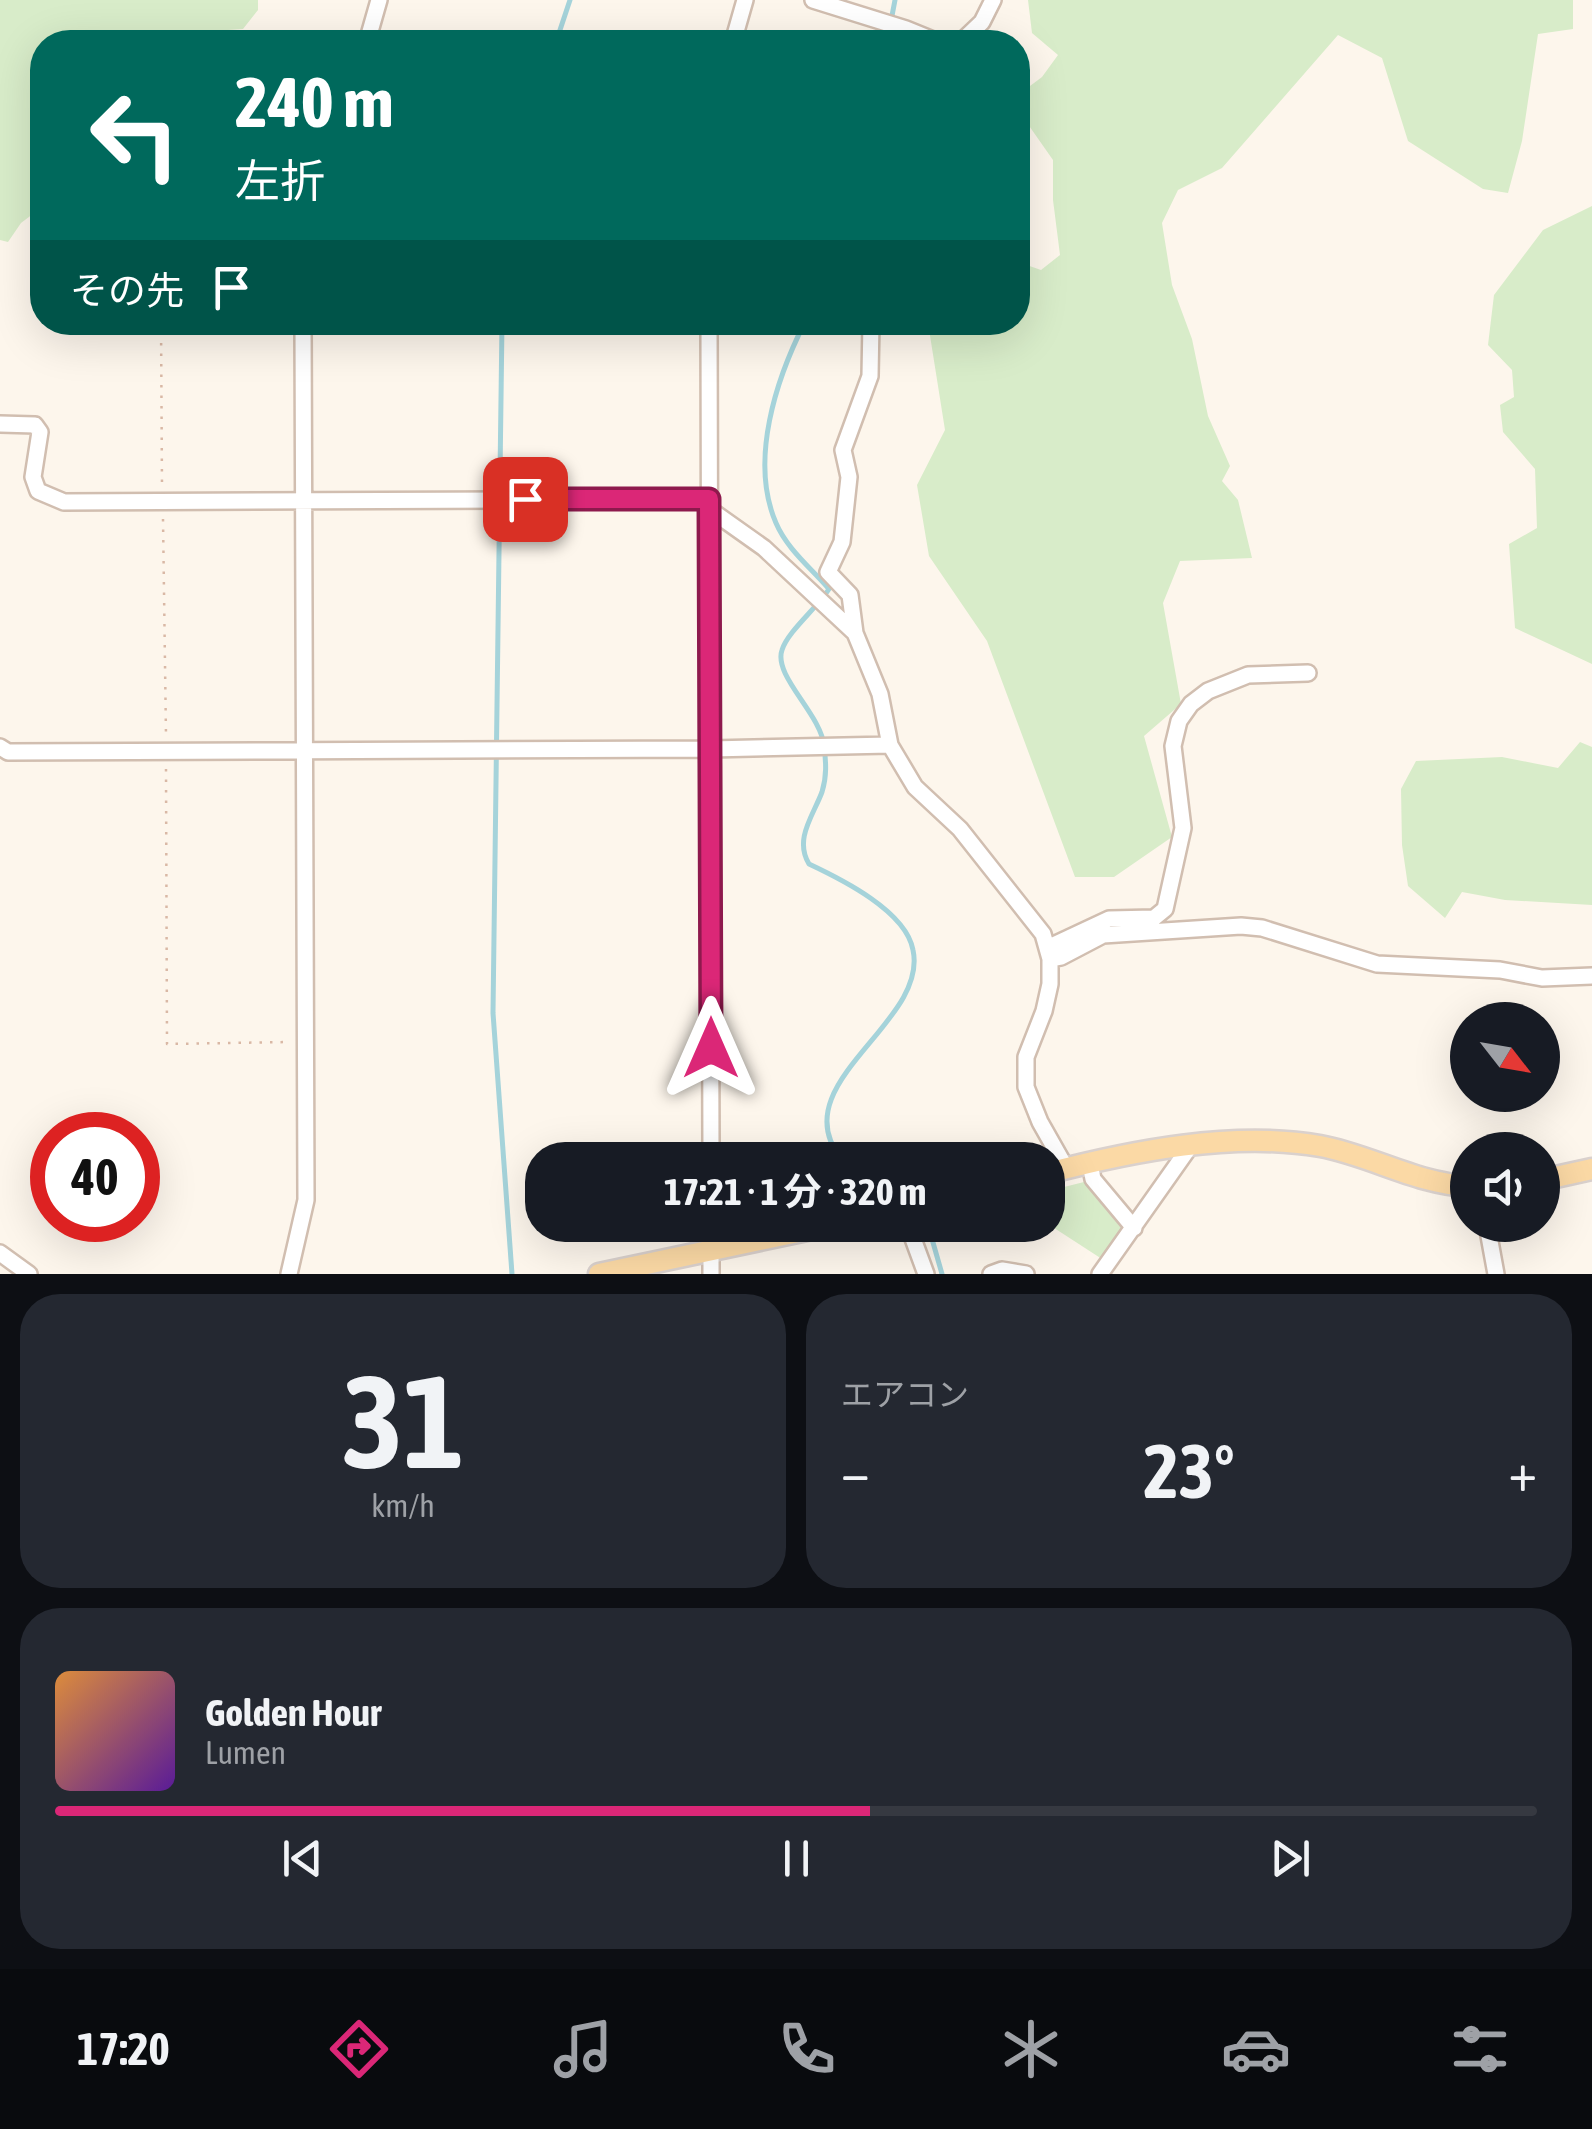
<!DOCTYPE html>
<html lang="ja">
<head>
<meta charset="utf-8">
<style>
	body { margin:0; font-family:"Asap Condensed","Noto Sans JP",sans-serif; background:#242831; color:#f1f3f6; height:100vh; display:flex; flex-direction:column; font-size:38px; white-space:nowrap }
	* { box-sizing:border-box; margin:0 }
	p { font-size:32px; color:#9ea1a6 }
	.icon { flex:none; width:55px; height:55px; fill:none; stroke:currentColor; stroke-width:2; stroke-linecap:round; stroke-linejoin:round }
	.map { position:relative; height:1274px; overflow:hidden }
	.details { display:flex; flex-direction:column; gap:20px; padding:20px; background:#0d0f14; flex:1 }
	.details>* { flex:none }
	.banner { position:absolute; left:30px; top:30px; width:1000px; height:305px; border-radius:40px; box-shadow:0 10px 40px #0002; background:#00695c; color:#fff; overflow:hidden }
	.needle { width:65px; rotate:121deg }
	.fabs { position:absolute; left:1450px; top:1002px; display:grid; gap:20px }
	.fabs a { display:grid; place-items:center; width:110px; height:110px; border-radius:50%; background:#171b24; box-shadow:0 10px 40px #0002; font-size:50px }
	.speed { position:absolute; left:30px; top:1112px; display:flex; gap:20px; font-size:50px; font-weight:700; text-align:center }
	.speed>* { display:grid; place-content:center; width:130px; height:130px; border-radius:50%; background:#171b24; box-shadow:0 10px 40px #0002; line-height:1 }
	.speed .limit { border:15px solid #d22; background:#fff; color:#111 }
	.pin { position:absolute; display:grid; place-items:center; width:85px; height:85px; color:#fff; margin:-42px; border-radius:20px; box-shadow:0 5px 15px #0006 }
	.me { position:absolute; width:110px; margin:-55px; rotate:0deg; stroke-linejoin:round; filter:drop-shadow(0 0 8px #0008) }
	.turn { display:flex; align-items:center; gap:35px; height:210px; padding:0 40px; font-size:45px }
	.turn .icon { width:130px; height:130px; stroke-width:2.5 }
	.turn b { display:block; font-size:70px; line-height:85px }
	.then { display:flex; align-items:center; height:95px; padding:0 40px; background:#0003; gap:20px; font-size:38px }
	.big { font-size:75px; font-weight:700; line-height:1.1 }
	.details .widget { flex:1; display:flex; flex-direction:column; justify-content:center; gap:15px; min-width:0; padding:0 35px; border-radius:40px; background:#242831 }
	.details .dial { align-items:center; gap:0 }
	.dial b { font-size:130px; line-height:1 }
	.song { display:flex; align-items:center; gap:30px }
	.cover { width:120px; height:120px; border-radius:15px; background:linear-gradient(135deg,hsl(30 70% 55%),hsl(270 70% 35%)) }
	.played { height:10px; border-radius:5px; background:linear-gradient(90deg,#db2777 55%,#363941 55%) }
	.keys { display:flex; justify-content:space-around; direction:ltr }
	.heat { display:flex; justify-content:space-between; align-items:center; font-size:55px; direction:ltr }
	.details .tiles { flex:1; display:grid; gap:20px; grid-template-columns:1fr 1fr }
	.widget:last-child { grid-column:span 2 }
	.trip { position:absolute; left:525px; top:1142px; width:540px; height:100px; border-radius:40px; background:#171b24; box-shadow:0 10px 40px #0002; font-weight:700; line-height:100px; text-align:center }
	.tab-bar { display:flex; height:160px; justify-content:space-around; align-items:center; background:#090b0e; color:#9ea1a6 }
	.tab-bar .icon { width:70px; height:70px }
	.tab-bar .current { color:#db2777 }
	.tab-bar b { font-size:45px; color:#f1f3f6 }
	.map>svg:first-child { display:block }
	.green { fill:#d8ecc9 }
	.lines { fill:none; stroke-linecap:round; stroke-linejoin:round }
	.stream { stroke:#a5d3da; stroke-width:5 }
	.minor-casing { stroke:#d1beb0; stroke-width:20 }
	.major-casing { stroke:#dad1cd; stroke-width:25 }
	.path { stroke:#d9b8a5; stroke-width:2.5; stroke-dasharray:2.5 8; stroke-linecap:butt }
	.minor { stroke:#fff; stroke-width:15 }
	.major { stroke:#fbd9a5; stroke-width:20 }
	.route-casing { stroke:#8e194d; stroke-width:25 }
	.route { stroke:#db2777; stroke-width:18 }
</style>
</head>
<body>
<div class="map">
<svg width="1592" height="1274" viewBox="0 0 1592 1274">
	<rect width="100%" height="100%" fill="#fdf6ec"/>
	<path class="green" d="M0,0H258V10L243,29L228,30L221,42H42V207L21,223L8,242L0,240Z
		M1028,0H1573V29L1538,34L1522,141L1508,193L1483,189L1408,141L1382,58L1338,35L1222,168L1178,190L1162,223L1172,285L1192,339L1208,416L1230,466L1222,481L1238,500L1252,558L1180,561L1163,603L1181,704L1144,736L1172,837L1114,877H1075L987,641L929,556L917,485L945,430L928,323L1018,322V262L1041,270L1060,255L1053,200V160L1018,110V95L1042,77L1058,55L1032,33Z
		M1592,206V664L1515,628L1509,544L1537,528L1535,469L1503,432L1500,405L1514,397L1512,370L1488,345L1494,295L1543,230Z
		M1580,742L1592,747V905L1505,900L1462,892L1445,918L1408,886L1402,845L1401,789L1416,761L1502,757L1558,768Z
		M1088,1181L1125,1226L1105,1261L1048,1224V1191Z"/>
	<g class="lines">
		<path class="stream" d="M556,42L570,0
			M887,42L895,0
			M502,322L493,1013L512,1274
			M805,322C776,379 749,461 776,523C787,549 811,568 829,589C817,608 788,631 782,650C773,676 821,714 824,746C826,762 827,776 822,792C813,816 794,839 809,864C841,879 906,911 913,950C929,1024 780,1084 842,1160
			M928,1225L942,1274"/>
		<defs>
			<path id="minor" d="M813,0L906,29L938,42
				M367,42L379,0
				M733,42L745,0
				M961,42L982,22L993,0
				M709,322L711,1160
				M871,322L870,376L843,450L849,477L842,542L828,572L850,595L855,633L880,694L890,745L915,787L960,829L1043,934L1050,959V984L1044,1011L1026,1057V1087L1040,1122L1066,1168
				M0,424L35,425L40,432L33,477L38,491L64,502L709,499
				M709,509L764,548L855,633
				M0,747L8,752L711,749L890,745
				M1047,948L1109,919L1154,918L1165,909L1183,828L1173,746L1179,721L1191,704L1208,691L1248,675L1308,673
				M1050,959L1061,957L1103,935L1241,926L1262,928L1377,964L1500,970L1542,978L1592,976
				M1090,1164L1093,1179L1134,1228
				M711,1225V1274
				M908,1225L926,1274
				M1487,1225L1496,1274
				M0,1253L29,1274
				M289,1274L306,1200L303,322
				M991,1274L1002,1270L1026,1274
				M1100,1274L1191,1145"/>
			<path id="major" d="M1048,1173C1132,1151 1233,1131 1320,1146C1370,1155 1417,1184 1468,1186
				M1542,1180L1592,1169
				M599,1274L831,1225"/>
		</defs>
		<use href="#minor" class="minor-casing"/>
		<use href="#major" class="major-casing"/>
		<path class="path" d="M161,322L162,486
			M163,519L166,736
			M166,769L167,1044L289,1042"/>
		<use href="#minor" class="minor"/>
		<use href="#major" class="major"/>
	</g>
	<g class="lines">
		<defs>
			<path id="route" d="M525,499H709L711,1048"/>
		</defs>
		<use href="#route" class="route-casing"/>
		<use href="#route" class="route"/>
	</g>
</svg>
<div class="fabs">
<a><svg class="needle" viewBox="-14 -14 28 28"><path d="M0-13l5 13h-10z" fill="#e53935"/><path d="M0 13l5-13h-10z" fill="#9ea1a6"/></svg></a>
<a><svg class="icon" aria-label="sound" viewBox="0 0 24 24"><path d="M4 9h4l5-4v14l-5-4H4zM17 9q2 3 0 6"/></svg></a>
</div>
<div class="speed"><div class="limit">40</div></div>
<div class="pin" style="left:525px;top:499px;background:#d93025"><svg class="icon" aria-label="arrive" viewBox="0 0 24 24"><path d="M6 21V4h12l-3 4 3 4H6"/></svg></div>
<svg class="me" style="left:711px;top:1048px" viewBox="-20 -20 40 40"><path d="M0-17L14 15 0 8-14 15z" fill="#db2777" stroke="#fff" stroke-width="4"/></svg>
<div class="trip">17:21 · 1 分 · 320 m</div>
<div class="banner">
<div class="turn"><svg class="icon" aria-label="left" viewBox="0 0 24 24"><path d="M17 20v-9H6M10 6l-5 5 5 5"/></svg><div><b>240 m</b>左折</div></div>
<div class="then">その先<svg class="icon" aria-label="arrive" viewBox="0 0 24 24"><path d="M6 21V4h12l-3 4 3 4H6"/></svg></div>
</div>
</div>
<section class="details">
<div class="tiles">
<div class="widget dial"><b>31</b><p>km/h</p></div>
<div class="widget"><p>エアコン</p>
<div class="heat"><a>−</a><b class="big">23°</b><a>+</a></div>
</div>
<div class="widget">
<div class="song"><i class="cover"></i><div><b>Golden Hour</b><p>Lumen</p></div></div>
<div class="played"></div>
<div class="keys"><svg class="icon" aria-label="previous" viewBox="0 0 24 24"><path d="M18 5L8 12l10 7zM5 5v14"/></svg><svg class="icon" aria-label="pause" viewBox="0 0 24 24"><path d="M8 5v14M16 5v14"/></svg><svg class="icon" aria-label="next" viewBox="0 0 24 24"><path d="M6 5l10 7-10 7zM19 5v14"/></svg></div>
</div>
</div>
</section>
<nav class="tab-bar">
<b>17:20</b>
<svg class="icon current" aria-label="directions" viewBox="0 0 24 24"><path d="M12 3l9 9-9 9-9-9zM9 14v-3h6M13 9l2 2-2 2"/></svg>
<svg class="icon" aria-label="music" viewBox="0 0 24 24"><path d="M9 18V5l10-2v13"/><circle cx="6" cy="18" r="3"/><circle cx="16" cy="16" r="3"/></svg>
<svg class="icon" aria-label="phone" viewBox="0 0 24 24"><path d="M5 4h4l2 5-3 2q2 4 5 5l2-3 5 2v4C11 20 4 13 5 4z"/></svg>
<svg class="icon" aria-label="climate" viewBox="0 0 24 24"><path d="M12 3v18M4 7l16 10M4 17L20 7"/></svg>
<svg class="icon" aria-label="car" viewBox="0 0 24 24"><path d="M5 17H2v-5l4-1 3-4h7l3 4 3 1v5h-3M9 17h6M6 11h13"/><circle cx="7" cy="17" r="2"/><circle cx="17" cy="17" r="2"/></svg>
<svg class="icon" aria-label="filters" viewBox="0 0 24 24"><path d="M4 7h16M4 17h16"/><circle cx="9" cy="7" r="2"/><circle cx="15" cy="17" r="2"/></svg>
</nav>
</body>
</html>
